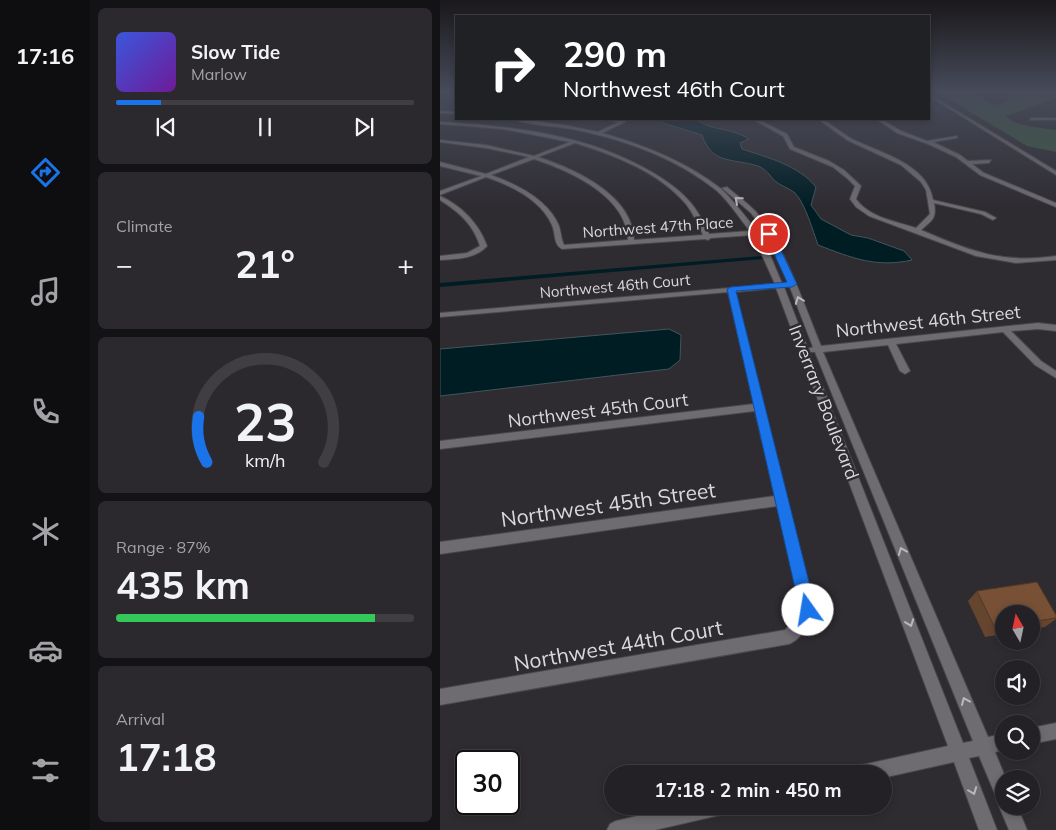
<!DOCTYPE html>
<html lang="en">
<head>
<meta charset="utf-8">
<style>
	body { margin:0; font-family:Mulish,sans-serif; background:#2b292d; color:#f1f3f6; height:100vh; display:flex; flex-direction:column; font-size:19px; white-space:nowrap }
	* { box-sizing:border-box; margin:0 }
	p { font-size:16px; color:#a3a3a7 }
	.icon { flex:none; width:28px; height:28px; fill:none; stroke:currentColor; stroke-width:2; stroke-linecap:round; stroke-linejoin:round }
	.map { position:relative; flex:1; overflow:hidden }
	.details { display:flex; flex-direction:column; gap:8px; padding:8px; background:#131214; width:350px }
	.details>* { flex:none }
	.banner { position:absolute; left:15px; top:15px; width:475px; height:105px; border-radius:0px; box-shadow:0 2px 8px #0003,0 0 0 1px #403e42; background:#202124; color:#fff; overflow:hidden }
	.needle { width:32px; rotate:351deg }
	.controls { position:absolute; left:555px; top:605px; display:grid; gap:10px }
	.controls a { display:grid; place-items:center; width:45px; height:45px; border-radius:50%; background:#232125; box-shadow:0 2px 8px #0003,0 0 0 1px #403e42; font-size:25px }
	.speed { position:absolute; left:15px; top:750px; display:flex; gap:10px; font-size:25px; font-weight:700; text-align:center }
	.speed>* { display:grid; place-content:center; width:65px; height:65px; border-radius:50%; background:#232125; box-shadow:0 2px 8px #0003,0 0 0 1px #403e42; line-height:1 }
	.speed .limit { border:2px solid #111; border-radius:8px; background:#fff; color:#111 }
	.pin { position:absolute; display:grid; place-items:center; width:42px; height:42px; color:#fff; margin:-21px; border:2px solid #fff; border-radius:50%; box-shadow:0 1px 5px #0007 }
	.me { position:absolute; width:55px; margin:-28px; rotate:347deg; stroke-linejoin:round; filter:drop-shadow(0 0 4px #0008) }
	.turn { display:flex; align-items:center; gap:18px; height:105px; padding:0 25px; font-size:22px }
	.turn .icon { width:65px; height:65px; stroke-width:2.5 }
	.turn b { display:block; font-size:35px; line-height:42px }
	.big { font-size:38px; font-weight:700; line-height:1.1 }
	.details .widget { flex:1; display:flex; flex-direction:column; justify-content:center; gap:8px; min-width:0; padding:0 18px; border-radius:8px; background:#2b292d }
	.details .dial { align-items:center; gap:0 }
	.dial svg { height:130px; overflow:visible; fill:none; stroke:#403e42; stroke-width:7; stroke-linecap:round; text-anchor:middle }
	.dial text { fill:#f1f3f6; stroke:none }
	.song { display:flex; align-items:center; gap:15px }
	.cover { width:60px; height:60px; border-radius:8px; background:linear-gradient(135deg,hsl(230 70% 55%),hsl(280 70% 35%)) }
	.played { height:5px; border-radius:2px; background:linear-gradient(90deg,#1a73e8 15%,#403e42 15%) }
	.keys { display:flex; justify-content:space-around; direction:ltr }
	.heat { display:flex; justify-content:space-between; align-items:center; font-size:28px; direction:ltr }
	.charge { height:8px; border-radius:4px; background:linear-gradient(90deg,#34c759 87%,#403e42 0) }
	.trip { position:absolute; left:164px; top:765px; width:288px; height:50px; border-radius:25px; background:#232125; box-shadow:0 2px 8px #0003,0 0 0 1px #403e42; font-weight:700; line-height:50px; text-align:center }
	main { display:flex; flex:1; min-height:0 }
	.menu { display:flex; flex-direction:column; width:90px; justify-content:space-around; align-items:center; background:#0e0d0f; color:#a3a3a7 }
	.menu .icon { width:35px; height:35px }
	.menu .selected { color:#1a73e8 }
	.menu b { font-size:22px; color:#f1f3f6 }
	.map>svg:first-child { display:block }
	.green { fill:#3c593f }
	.water { fill:#001d24; stroke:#41555b }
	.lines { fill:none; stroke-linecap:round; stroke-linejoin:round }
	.canal { fill:#001d24; fill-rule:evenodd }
	.minor-casing { stroke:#4a474b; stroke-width:2 }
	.minor { fill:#6f6c71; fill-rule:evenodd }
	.wall { fill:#66452e }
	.building { fill:#775035; stroke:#533825 }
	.oneway { stroke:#bab8bb }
	.route { fill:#1a73e8; stroke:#114b97 }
	.labels { text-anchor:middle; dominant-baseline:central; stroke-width:5; stroke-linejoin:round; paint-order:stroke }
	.far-street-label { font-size:15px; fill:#dad8db; stroke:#2f2c31 }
	.street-label { font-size:18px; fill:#dad8db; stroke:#2f2c31 }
	.near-street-label { font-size:21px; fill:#dad8db; stroke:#2f2c31 }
</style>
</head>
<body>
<main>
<nav class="menu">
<b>17:16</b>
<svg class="icon selected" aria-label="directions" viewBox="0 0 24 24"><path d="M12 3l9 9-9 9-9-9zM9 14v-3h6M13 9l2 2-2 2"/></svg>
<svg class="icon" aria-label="music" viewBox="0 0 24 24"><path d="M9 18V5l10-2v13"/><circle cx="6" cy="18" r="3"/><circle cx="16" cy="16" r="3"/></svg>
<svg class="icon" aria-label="phone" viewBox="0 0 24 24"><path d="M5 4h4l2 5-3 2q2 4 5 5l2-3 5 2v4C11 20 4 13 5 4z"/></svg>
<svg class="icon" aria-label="climate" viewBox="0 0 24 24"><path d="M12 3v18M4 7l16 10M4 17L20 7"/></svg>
<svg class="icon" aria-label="car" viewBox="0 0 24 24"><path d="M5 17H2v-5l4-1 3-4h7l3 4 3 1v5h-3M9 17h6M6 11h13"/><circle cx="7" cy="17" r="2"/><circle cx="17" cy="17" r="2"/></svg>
<svg class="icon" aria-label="filters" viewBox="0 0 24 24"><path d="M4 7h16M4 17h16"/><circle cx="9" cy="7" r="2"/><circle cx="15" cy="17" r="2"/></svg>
</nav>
<section class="details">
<div class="widget">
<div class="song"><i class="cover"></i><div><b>Slow Tide</b><p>Marlow</p></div></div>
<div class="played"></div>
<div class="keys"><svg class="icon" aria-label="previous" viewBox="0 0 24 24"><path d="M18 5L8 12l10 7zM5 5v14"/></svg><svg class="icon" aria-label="pause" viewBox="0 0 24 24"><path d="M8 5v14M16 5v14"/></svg><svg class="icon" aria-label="next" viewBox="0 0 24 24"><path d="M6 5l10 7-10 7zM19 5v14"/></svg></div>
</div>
<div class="widget"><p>Climate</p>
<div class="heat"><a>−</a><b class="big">21°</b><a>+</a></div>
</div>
<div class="widget dial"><svg viewBox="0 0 100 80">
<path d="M14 69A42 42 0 1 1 86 69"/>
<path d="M14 69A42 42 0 0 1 9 41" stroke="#1a73e8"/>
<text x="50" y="56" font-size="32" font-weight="700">23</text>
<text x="50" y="72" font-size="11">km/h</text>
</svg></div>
<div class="widget"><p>Range · 87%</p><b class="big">435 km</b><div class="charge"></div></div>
<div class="widget"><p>Arrival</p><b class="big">17:18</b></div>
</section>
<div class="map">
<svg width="616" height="830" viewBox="0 0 616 830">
	<rect width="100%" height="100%" fill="#2f2c31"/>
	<path class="green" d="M497,92C508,92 524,89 533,93C550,100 559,116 573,92H616V98L566,116C572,126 604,128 616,130V152L587,146Z"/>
	<path class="water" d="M219,119H260L258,121C275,131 292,128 309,139L300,143L302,149C329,158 358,165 376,187L371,205L381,219L411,235L428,238L464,251L472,260C436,268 412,258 378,245C373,231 365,203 355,193C349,188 341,186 335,181C330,176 326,169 318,166C293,158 272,165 262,135L223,123Z
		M229,329L241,335L240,360L229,369L0,396V349Z"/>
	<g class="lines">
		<path class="canal" d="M321,256L324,258L323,259L0,287V283Z"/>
		<defs>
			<path id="minor" d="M489,94L616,171V175L489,96Z
				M0,111L16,112V114L0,113Z
				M591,118H615L616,120H590Z
				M73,119H82L129,126L158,132L179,122L161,119L185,120V122L162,133C204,145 245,161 280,188C289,195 309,221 317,231C328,246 334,266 342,283L349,285L326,234L311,213L282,188L287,187C296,195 308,203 316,212C345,246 364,305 381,346L598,323L616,325V331L598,329L571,331L601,361L616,371V378L595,365L563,332L456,344L470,371L465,374L460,371L448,345L383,352L548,737L564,734V750L555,752L566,779H564V806H577L587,830H569L559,806L561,802L558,801L539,756L529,758L557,830H539L514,762L442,778V774H414L416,768L422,765L508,746L336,288L295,292L375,610C370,622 362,639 349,644L0,705V689L345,630L353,622L361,609L337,506L0,554V542L335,496L315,411L0,449V441L314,404L288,292L0,317V313L335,284L313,235L271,238L268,240L265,239L122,249C113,244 116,234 112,225C101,200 70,185 46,177L0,195V191L41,176L0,166V162L46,174L89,157L46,148L0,142V140L46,145L94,156L130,142L63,129L0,124V122C73,126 146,134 210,171C224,179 239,189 250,202C258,211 264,223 269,234L310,231C299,218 289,201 276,190C236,158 185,140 137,130C118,126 89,126 73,119ZM135,143C174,155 219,172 246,204C253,213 258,224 263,235L194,240C193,195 135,169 98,157ZM94,159C130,171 187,196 188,240L124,245C121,239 121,232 119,226C108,199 76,184 51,175ZM349,285L373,347L368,349L344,287ZM369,352H375L533,741L523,743Z
				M312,119H317L347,134L354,147L389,161L404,170L421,186L416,199C430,218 455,221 476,228L490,214L486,190L481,182L461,165L407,140L378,119H382C392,125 402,133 412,139C440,153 487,163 493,200L545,212L556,218L553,220L541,214L494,203C497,219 492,220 481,230C530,251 562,264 616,256V260L576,263L536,256L429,216L416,207L410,199L415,186L408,179L393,167L350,149L343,136Z
				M436,119H441L461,131L487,141L517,136V138L493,142L520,155L528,161L551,160L549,163L532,164L544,173L616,203V207L540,175L516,157L488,144L457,133Z
				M0,196C22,206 39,224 47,246C35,259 17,259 0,260V256L27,253L40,246C33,224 19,212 0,200Z
				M616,723V739L591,744V728Z
				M240,806H289L286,812L280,815L215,830H167L170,824L176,821Z"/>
		</defs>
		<use href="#minor" class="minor-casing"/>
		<use href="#minor" class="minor"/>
	</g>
	<path class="wall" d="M537,591L616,615V619L605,627L591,629V614H564V634L545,637L528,601Z"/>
	<path class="building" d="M597,582L616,615V618L591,622V614H564V627L555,628L537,591Z"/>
	<defs><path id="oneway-chevron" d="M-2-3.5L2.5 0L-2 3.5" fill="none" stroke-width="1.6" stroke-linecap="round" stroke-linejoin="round" transform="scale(1.25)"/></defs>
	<g class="oneway">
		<use href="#oneway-chevron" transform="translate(298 200) rotate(-139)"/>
		<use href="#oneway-chevron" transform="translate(359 300) rotate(-111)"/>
		<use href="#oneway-chevron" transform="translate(462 551) rotate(-112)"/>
		<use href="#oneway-chevron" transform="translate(470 623) rotate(70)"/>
		<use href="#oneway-chevron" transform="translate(525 701) rotate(-113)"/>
		<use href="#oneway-chevron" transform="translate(533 791) rotate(69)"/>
	</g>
	<linearGradient id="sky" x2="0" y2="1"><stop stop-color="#1a181b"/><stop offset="0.44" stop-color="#474b5a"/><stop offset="1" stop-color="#474b5a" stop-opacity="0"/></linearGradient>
	<rect width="616" height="208" fill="url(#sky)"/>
	<path class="route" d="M326,232L333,234L357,284L352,287L296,291L376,610L373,615L368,617L362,615L360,610L287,289L291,287L347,282L325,234Z"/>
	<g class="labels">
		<g class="far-street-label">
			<text transform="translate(218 227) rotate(-4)">Northwest 47th Place</text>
			<text transform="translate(175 286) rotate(-5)">Northwest 46th Court</text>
		</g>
		<g class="street-label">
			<text transform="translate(488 321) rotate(-6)">Northwest 46th Street</text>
			<text transform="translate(384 402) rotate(69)">Inverrary Boulevard</text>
			<text transform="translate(158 410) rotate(-7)">Northwest 45th Court</text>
		</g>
		<g class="near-street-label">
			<text transform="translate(168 504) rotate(-8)">Northwest 45th Street</text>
			<text transform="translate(178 645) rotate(-10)">Northwest 44th Court</text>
		</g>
	</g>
</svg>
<div class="controls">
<a><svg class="needle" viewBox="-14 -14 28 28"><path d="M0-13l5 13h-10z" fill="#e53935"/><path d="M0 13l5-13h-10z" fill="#a3a3a7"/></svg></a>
<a><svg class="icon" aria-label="sound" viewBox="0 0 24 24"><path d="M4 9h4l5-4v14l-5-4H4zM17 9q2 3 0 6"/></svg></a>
<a><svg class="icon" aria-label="search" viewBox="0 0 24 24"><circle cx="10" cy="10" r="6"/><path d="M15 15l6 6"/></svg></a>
<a><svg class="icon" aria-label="layers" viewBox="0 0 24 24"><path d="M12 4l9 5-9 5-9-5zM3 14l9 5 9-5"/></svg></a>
</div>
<div class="speed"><div class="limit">30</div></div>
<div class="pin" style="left:329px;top:234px;background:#d93025"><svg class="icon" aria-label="arrive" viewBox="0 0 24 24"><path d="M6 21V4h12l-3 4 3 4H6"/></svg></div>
<svg class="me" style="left:368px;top:610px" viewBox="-20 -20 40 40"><circle r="19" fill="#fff"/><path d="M0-13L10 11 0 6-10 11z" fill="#1a73e8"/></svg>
<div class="trip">17:18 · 2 min · 450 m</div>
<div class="banner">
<div class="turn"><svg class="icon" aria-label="right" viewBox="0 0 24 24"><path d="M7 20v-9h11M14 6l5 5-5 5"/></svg><div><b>290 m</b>Northwest 46th Court</div></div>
</div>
</div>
</main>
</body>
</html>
